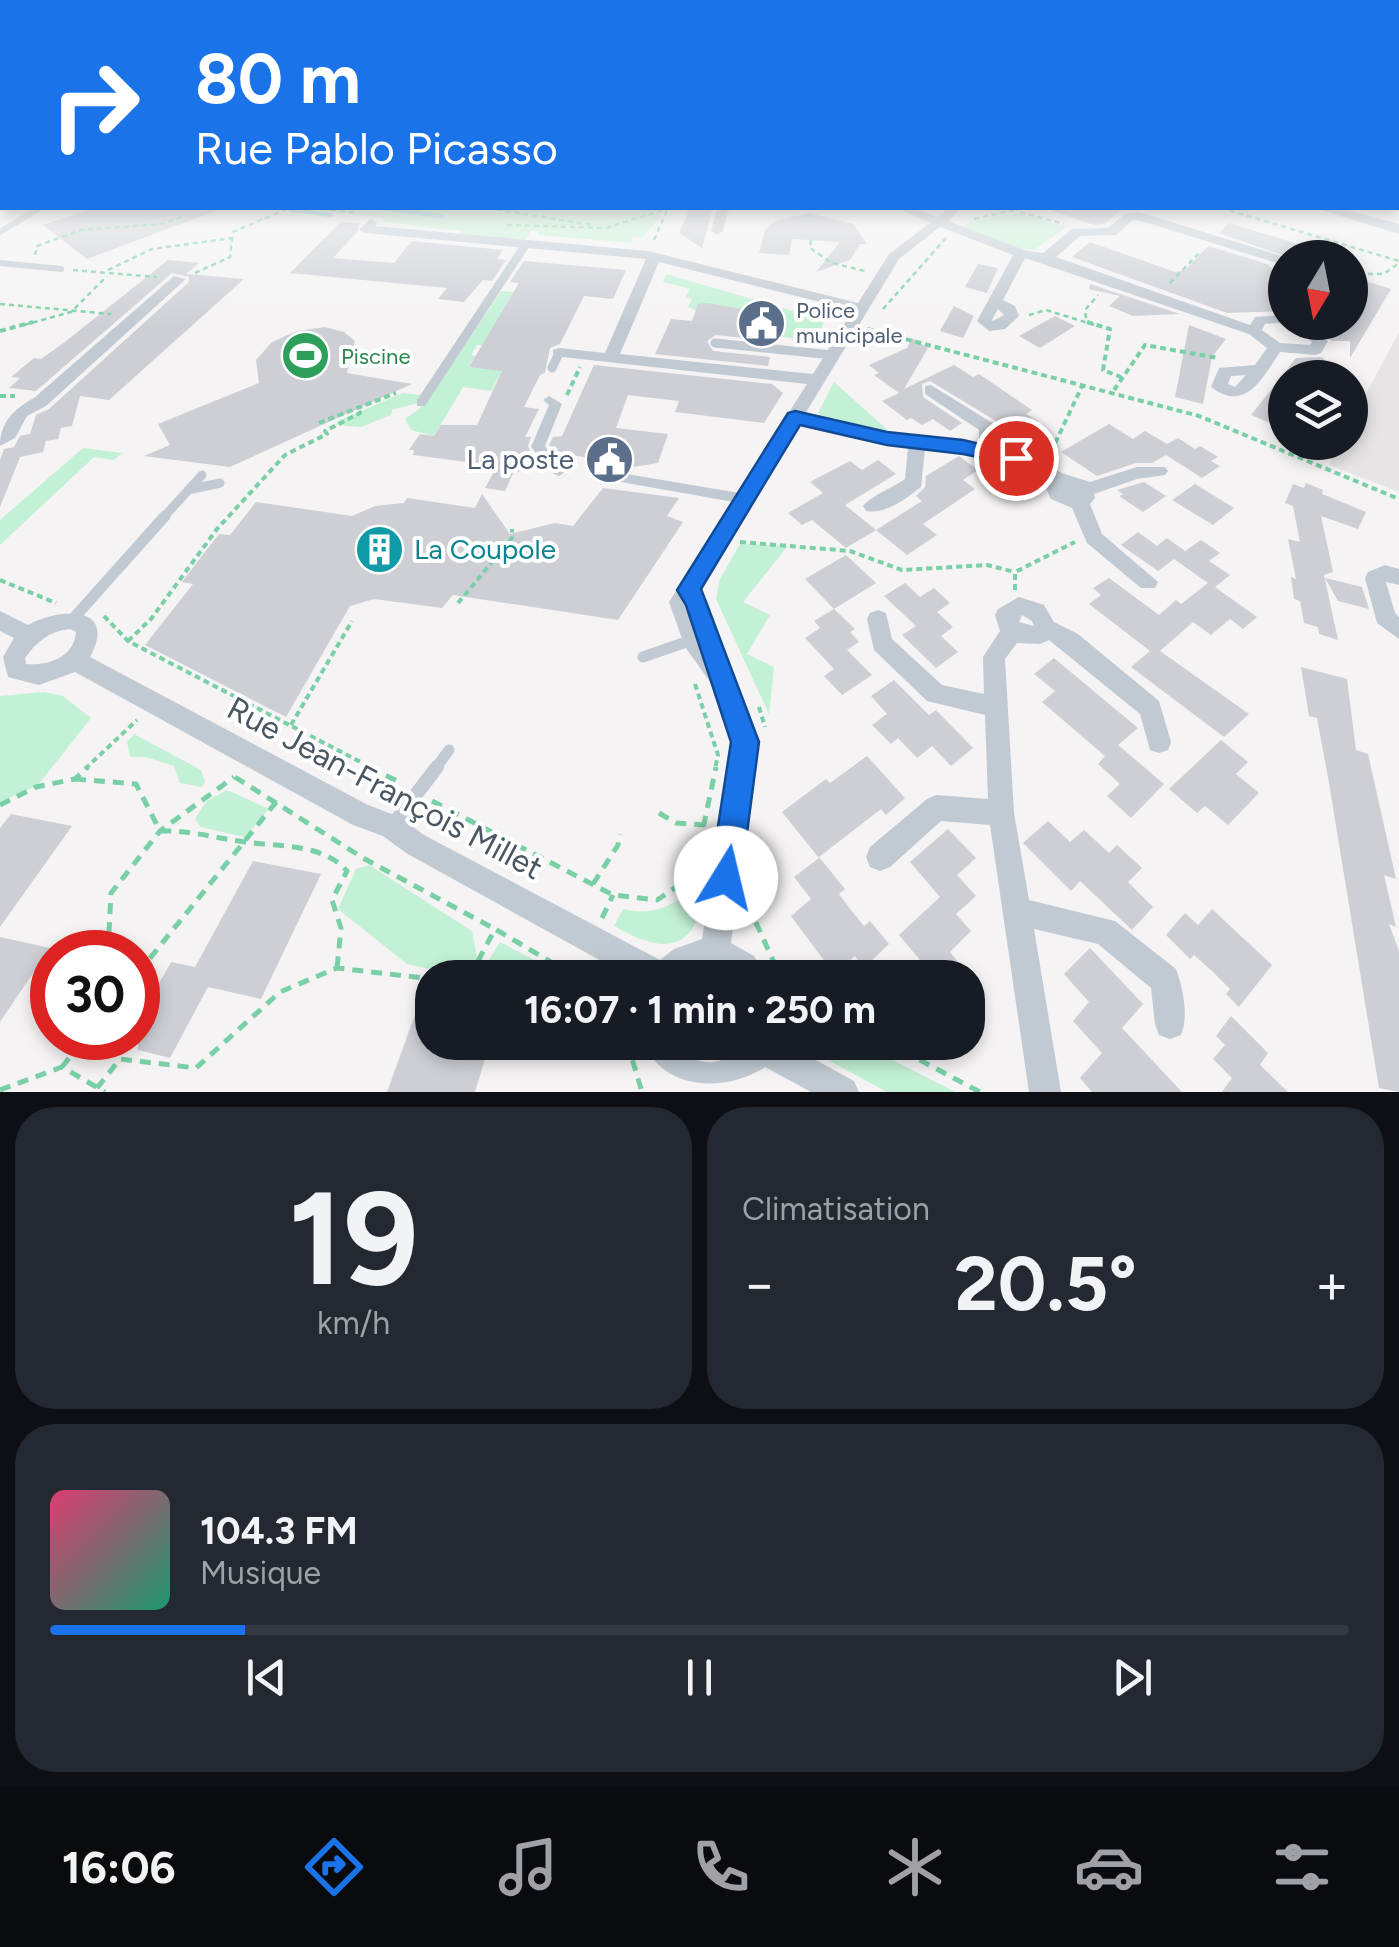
<!DOCTYPE html>
<html lang="fr">
<head>
<meta charset="utf-8">
<style>
	body { margin:0; font-family:Figtree,sans-serif; background:#242831; color:#f1f3f6; height:100vh; display:flex; flex-direction:column; font-size:38px; white-space:nowrap }
	* { box-sizing:border-box; margin:0 }
	p { font-size:32px; color:#9ea1a6 }
	.icon { flex:none; width:55px; height:55px; fill:none; stroke:currentColor; stroke-width:2; stroke-linecap:round; stroke-linejoin:round }
	.map { position:relative; height:1092px; overflow:hidden }
	.side { display:flex; flex-direction:column; gap:15px; padding:15px; background:#0d0f14; flex:1 }
	.side>* { flex:none }
	.guide { position:absolute; left:0px; top:0px; width:1400px; height:210px; box-shadow:0 5px 15px #0003; background:#1a73e8; color:#fff; overflow:hidden }
	.needle { width:65px; rotate:190deg }
	.fabs { position:absolute; left:1268px; top:240px; display:grid; gap:20px }
	.fabs a { display:grid; place-items:center; width:100px; height:100px; border-radius:50%; background:#171b24; box-shadow:0 5px 15px #0003; font-size:50px }
	.speed { position:absolute; left:30px; top:930px; display:flex; gap:20px; font-size:50px; font-weight:700; text-align:center }
	.speed>* { display:grid; place-content:center; width:130px; height:130px; border-radius:50%; background:#171b24; box-shadow:0 5px 15px #0003; line-height:1 }
	.speed .limit { border:15px solid #d22; background:#fff; color:#111 }
	.pin { position:absolute; display:grid; place-items:center; width:85px; height:85px; color:#fff; margin:-42px; border:5px solid #fff; border-radius:50%; box-shadow:0 2px 10px #0007 }
	.me { position:absolute; width:110px; margin:-55px; rotate:9deg; stroke-linejoin:round; filter:drop-shadow(0 0 8px #0008) }
	.turn { display:flex; align-items:center; gap:35px; height:210px; padding:0 30px; font-size:45px }
	.turn .icon { width:130px; height:130px; stroke-width:2.5 }
	.turn b { display:block; font-size:70px; line-height:85px }
	.big { font-size:75px; font-weight:700; line-height:1.1 }
	.side .card { flex:1; display:flex; flex-direction:column; justify-content:center; gap:15px; min-width:0; padding:0 35px; border-radius:40px; background:#242831 }
	.side .dial { align-items:center; gap:0 }
	.dial b { font-size:130px; line-height:1 }
	.song { display:flex; align-items:center; gap:30px }
	.cover { width:120px; height:120px; border-radius:15px; background:linear-gradient(135deg,hsl(340 70% 55%),hsl(160 70% 35%)) }
	.played { height:10px; border-radius:5px; background:linear-gradient(90deg,#1a73e8 15%,#363941 15%) }
	.keys { display:flex; justify-content:space-around; direction:ltr }
	.heat { display:flex; justify-content:space-between; align-items:center; font-size:55px; direction:ltr }
	.side .tiles { flex:1; display:grid; gap:15px; grid-template-columns:1fr 1fr }
	.card:last-child { grid-column:span 2 }
	.trip { position:absolute; left:415px; top:960px; width:570px; height:100px; border-radius:40px; background:#171b24; box-shadow:0 5px 15px #0003; font-weight:700; line-height:100px; text-align:center }
	.tab-bar { display:flex; height:160px; justify-content:space-around; align-items:center; background:#090b0e; color:#9ea1a6 }
	.tab-bar .icon { width:70px; height:70px }
	.tab-bar .active { color:#1a73e8 }
	.tab-bar b { font-size:45px; color:#f1f3f6 }
	.map>svg:first-child { display:block }
	.education { fill:#e6e4e5 }
	.green { fill:#c3f1d5 }
	.lines { fill:none; stroke-linecap:round; stroke-linejoin:round }
	.stream { stroke:#90daee; stroke-width:4 }
	.building { fill:#cdcfd5 }
	.path-far2 { stroke:#7ad0a6; stroke-width:2.5; stroke-dasharray:5 4; stroke-linecap:butt }
	.path-far1 { stroke:#7ad0a6; stroke-width:4; stroke-dasharray:6 4; stroke-linecap:butt }
	.path { stroke:#7ad0a6; stroke-width:5; stroke-dasharray:11 8; stroke-linecap:butt }
	.service-far3 { stroke:#c1cad2; stroke-width:6 }
	.service-far2 { stroke:#c1cad2; stroke-width:9 }
	.service-far1 { stroke:#c1cad2; stroke-width:11 }
	.service { stroke:#c1cad2; stroke-width:14 }
	.pedestrian { fill:#c1cad2; fill-rule:evenodd }
	.minor { fill:#c1cad2; fill-rule:evenodd }
	.tertiary { fill:#c1cad2; fill-rule:evenodd }
	.route { fill:#1a73e8; stroke:#114b97; stroke-width:2.5 }
	.labels { text-anchor:middle; dominant-baseline:central; stroke-width:8; stroke-linejoin:round; paint-order:stroke }
	.far-service-label { font-size:22px; fill:#4e5e75; stroke:#fff; text-anchor:start }
	.far-leisure-label { font-size:22px; fill:#27864d; stroke:#fff; text-anchor:start }
	.service-label { font-size:28px; fill:#4e5e75; stroke:#fff; text-anchor:end }
	.culture-label { font-size:28px; fill:#0d838f; stroke:#fff; text-anchor:start }
	.near-street-label { font-size:32px; fill:#4a5661; stroke:#fff }
</style>
</head>
<body>
<div class="map">
<svg width="1399" height="1092" viewBox="0 0 1399 1092">
	<rect width="100%" height="100%" fill="#f5f3f3"/>
	<path class="education" d="M1399,332V492L1329,465L1340,443L1350,442V424Z"/>
	<path class="green" d="M295,208H664L666,210L642,238L631,237L633,243L538,235V231H531L525,240L461,234V230C432,230 411,224 383,222L385,218Z
		M1018,213L1067,227L1034,250L1012,248L961,228L972,221Z
		M666,274L824,320L819,340L782,337L785,318L780,314L698,304L696,309L704,314L688,307L692,299L686,297L690,289L663,282Z
		M501,291L556,296L510,297L499,316L526,319L506,348L477,345L471,355L475,356L469,367L503,369L491,391L463,387L434,436L411,430L405,419L419,409L439,384Z
		M834,382L890,432L823,417L818,413Z
		M403,393L421,395L417,403L392,410L391,415L361,427L336,425L338,421Z
		M83,448L122,453L114,460L94,457L0,545V520Z
		M740,544L788,546L743,602L770,615L747,654L774,667L769,714L716,599L720,579Z
		M44,692L63,696L91,718L38,785L0,802V696Z
		M134,734L201,770L205,782L202,787L180,783L174,766L146,757H130L127,742Z
		M227,790L269,809L245,837L200,827L195,818L207,801Z
		M369,865L472,931L477,958L466,977L407,964L338,909L356,869Z
		M694,888L705,892C694,954 663,954 614,926L623,909C653,916 671,907 694,888Z
		M500,942L567,977H485L484,968Z
		M830,1043H860L955,1092H887L826,1059Z"/>
	<g class="lines">
		<path class="stream" d="M382,208L441,216
			M291,210L331,215"/>
	</g>
	<path class="building" d="M94,208H220L221,209L87,259L43,225Z
		M690,208H713L702,248L679,233Z
		M1053,208H1124L1104,224L1094,225L1053,211Z
		M809,213L854,224L867,244H860L850,260L816,272L840,242L792,239L789,255L759,253L765,230L774,221Z
		M341,222L360,223L357,232L333,258L394,263L412,241L503,250L497,259L506,260L492,281L483,280L464,302L438,299L447,288L290,273Z
		M1229,223L1327,253L1326,258H1291L1219,233Z
		M1090,242L1175,272L1185,270L1208,246L1267,264L1285,281V311L1227,313L1072,257Z
		M168,260L199,263L186,274L244,279L109,400L80,396L72,426L61,428L58,439L46,441L43,452L20,457L0,507V460L4,449L14,447L20,436L30,434L36,415L49,409L189,282V277L172,273L36,391L9,388L20,378L11,377L34,358L41,359L65,342Z
		M524,261L626,270L613,299L584,296L560,344L550,348L545,373L540,375L524,407L539,409L525,437H531L528,446L531,453L519,472L514,471L505,491L485,488L497,466L413,455L414,450H409L420,434L434,436L441,425H477L502,371L469,367L519,283L510,282Z
		M978,264L998,268L987,293L965,287Z
		M1350,276L1391,289L1350,358V341H1332L1313,322H1350Z
		M1090,284L1180,314L1133,316L1109,306L1120,296L1089,289Z
		M707,303L777,315L773,341L716,335L707,341L713,351L770,357L768,366L655,354L671,319L692,321L698,304Z
		M954,306L974,316L963,338L940,331Z
		M1055,316L1075,326L1040,348L1019,336Z
		M1189,325L1226,339L1212,357L1203,404L1175,397Z
		M325,327L344,332L355,341L347,373L412,384L230,467L144,456L170,445L158,424L259,383L256,360L272,342L297,331Z
		M912,338L928,348L904,389L954,365L973,377L979,374L1032,410L1026,414L1038,421L1028,426L1045,438L1029,447L996,421L930,381L922,384L923,397L962,423L950,431L933,419L922,425L911,418L907,420L882,401L899,393L874,375L879,373L869,365L907,348Z
		M1322,357L1343,378H1285V413L1277,426L1251,415L1296,358Z
		M594,365L772,384L783,393L764,423L675,412L679,401L628,395L616,428L668,434L658,463L621,469L622,464L555,452L549,445L553,437L562,436Z
		M1109,424L1133,439L1145,431L1167,444L1178,438L1195,449L1200,446L1218,457L1211,461L1220,466L1202,478L1166,455L1152,463H1136L1097,476L1061,452Z
		M959,456L978,470L963,480L975,489L923,524L937,535L907,555L876,530L922,501L916,496L925,487L926,476Z
		M878,460L896,474L845,505L876,530L846,548L812,520L802,525L788,513L823,493L810,482L850,461L862,470Z
		M1144,482L1166,496L1143,512L1119,496L1123,494L1117,490Z
		M1306,483L1323,490L1322,494L1366,512L1358,529L1321,516L1333,572L1324,575L1338,640L1319,634L1318,627L1304,623L1300,601L1294,599L1291,577L1296,579L1288,539L1300,542L1293,506L1285,503L1293,484L1304,488Z
		M1195,484L1234,508L1213,525L1172,500Z
		M603,488L679,498L667,516L683,522L618,620L453,595L442,608L374,599L350,606L286,717L145,645L193,584L182,582L201,557L219,534L230,535L256,502L352,516L375,506L404,503L407,498L475,508L482,494L510,534L555,523L573,526Z
		M1138,532L1157,546L1167,538L1185,551L1181,554L1201,540L1220,553L1209,561L1230,575L1215,587L1257,617L1243,629L1230,619L1211,635L1193,622L1160,651L1249,714L1224,737L1131,667L1150,651L1089,604L1101,595L1093,588L1109,578L1159,615L1176,600L1181,604L1208,583L1174,559L1158,571L1121,545Z
		M846,555L876,583L834,609L805,579Z
		M1325,578L1362,587L1369,609L1338,601Z
		M905,583L920,597L934,588L950,603L937,612L953,627L941,636L958,652L936,668L902,635L916,626L884,596Z
		M834,609L855,629L850,632L859,642L847,650L872,675L842,695L824,676L834,669L805,638L820,628L814,621Z
		M1054,658L1138,728L1118,745L1164,784L1131,818L1107,796L1120,784L1098,764L1105,756L1042,702L1055,691L1034,674Z
		M1301,667L1347,679L1356,750L1368,754L1396,879L1384,875L1396,927L1389,924L1399,951V1092L1379,1088L1329,783L1317,718L1309,716Z
		M894,680L929,715L936,710L973,748L951,766L932,746L917,758L898,738L891,744L872,725L887,714L871,696Z
		M1221,740L1248,762L1236,774L1259,793L1228,825L1205,806L1197,813L1169,789Z
		M867,756L905,798L886,815L881,809L819,857L845,889L839,894L851,910L864,926L870,921L889,944L864,968L855,956L834,974L791,916L811,899L794,877L819,858L782,812L826,779L830,783Z
		M11,814L72,826L0,927V828Z
		M1048,821L1070,842L1084,830L1109,853L1117,845L1142,868L1128,882L1153,907L1132,930L1080,881L1071,891L1023,843Z
		M948,829L976,858L957,875L976,896L956,914L971,931L950,952L971,978H935L899,935L940,897L910,862Z
		M253,861L321,874L261,999L208,987L170,1058L138,1050V1021L171,962L195,967Z
		M1212,909L1272,965L1239,1007L1226,994L1230,989L1212,971L1194,955L1190,959L1166,935L1185,913L1198,925Z
		M0,937L50,948L0,1022Z
		M1090,948L1143,1004L1122,1028L1182,1092H1092L1080,1078L1102,1053L1073,1021L1089,1002L1064,974Z
		M430,973L432,1042H490L475,1092H387Z
		M1231,1016L1268,1053L1260,1065L1288,1092H1222L1232,1078L1213,1059L1225,1045L1216,1036Z"/>
	<g class="lines">
		<path class="path-far2" d="M313,208L358,213
			M488,208L592,225
			M687,208L707,209
			M1221,208L1399,261
			M1020,212L1064,224
			M974,219L1022,208
			M507,225L606,228L669,208H685
			M654,240L668,208
			M811,240L810,248L832,263L865,271
			M35,255L37,246L81,230L162,224L184,216
			M73,270L157,277
			M108,270L152,249L232,238
			M195,273L230,257L233,232L289,208
			M1350,274H1384L1399,263
			M1170,283L1201,251
			M0,304L111,314
			M883,309L946,238
			M1029,315L1046,310L1095,325
			M1086,318L1085,310L1098,295
			M24,325L71,312L107,276"/>
		<path class="path-far1" d="M1087,322L1110,329L1103,370L1121,377
			M867,329L1199,416L1399,499
			M0,331L33,322
			M1114,390L1145,345L1218,358
			M567,395L580,367
			M0,396H15
			M319,423L396,393
			M1051,452L1083,384
			M740,542L850,551L902,570L987,565L1015,572
			M0,580L56,603
			M1015,590V572L1075,542
			M458,603L512,538V529
			M104,616L128,641L374,769
			M128,641L151,619L217,529L285,455L327,434L325,431L360,413L358,410
			M695,684L718,755L715,769
			M759,707L765,727
			M291,725L352,621
			M85,769L137,720"/>
		<path class="path" d="M369,767L403,784
			M235,777L363,858L495,929
			M75,779L136,784L160,831C190,830 215,838 245,842C279,847 322,843 347,871L332,900L341,928L337,968
			M432,801L613,895L657,900L693,876L716,767
			M0,805L36,787L75,779L88,767
			M659,813L676,823L704,825
			M593,884L618,845L620,834
			M748,905L781,978
			M602,918L613,895
			M108,952L111,893L160,831L234,777
			M138,973L277,801
			M469,978L495,929L573,975L580,962
			M627,1042L642,1092
			M886,1042L980,1092
			M62,1067L85,1038
			M97,1088L120,1059L196,1068L280,992L337,968L432,979
			M0,1090L62,1067L105,1092"/>
		<path class="service-far3" d="M0,232L40,208
			M0,263L61,269"/>
		<path class="service-far2" d="M715,343L832,355
			M552,368L559,353
			M188,490L220,483
			M163,518L202,475"/>
		<path class="service-far1" d="M72,620L165,516
			M643,657L692,640
			M435,769L449,750"/>
		<path class="service" d="M392,826L437,767"/>
		<path class="pedestrian" d="M526,241L531,244L425,406H417V400L521,244Z
			M549,396L562,404L545,446L566,471L559,476L554,474L531,447L549,405L543,400Z
			M609,471L745,494L752,499L745,504L604,479L602,476L604,473Z"/>
		<path class="minor" d="M2,198V206L0,207V199Z
			M717,208H733L728,212L723,231L717,235L711,231Z
			M897,208H913L937,217L949,208H962L948,221L1024,250L1043,253L1072,229L1108,228L1125,214L1139,212L1288,258H1285V265L1280,264L1138,220H1133L1116,235L1080,236L1056,257L1250,325L1255,317L1285,315V322H1289L1265,324L1262,330L1280,343L1310,345L1312,342L1289,322H1306L1328,341L1321,353L1315,355L1280,352C1262,379 1245,413 1211,387L1219,368L1255,365L1267,348L1249,334L1025,258L1003,300L1015,306L1019,316L1005,329L989,331L977,321L1013,255L940,227L899,259L805,414L875,431L979,443V430L925,394V386L931,385L994,424L997,446L1030,455L1062,473L1090,482L1137,467H1165L1168,471L1165,475L1137,479L1094,494L1095,498L1090,504L1102,534L1158,582L1155,588H1141L1087,543L1072,508L1051,499L1045,486L1048,481C1013,455 968,453 925,449L921,487C905,499 887,514 866,511L863,506C872,495 893,488 905,479L908,447L852,438L799,424L699,588L708,602L757,742L731,943L754,956L768,978H733L723,969L709,967L697,969L685,978H632L406,853L383,836L353,825L75,672L39,685L8,677L3,657L14,638L0,631V611L28,625C61,607 118,605 90,657L368,805L400,817L424,835L660,960L674,949L702,939L733,742L716,690L685,647L669,602L807,384L553,356V350L559,348L605,353L646,259L365,233L359,229L371,219L377,223L375,226L648,251L858,303L889,254L930,223ZM659,262L853,310L813,374L620,354ZM998,309L1004,315L993,321L992,320ZM1246,375L1235,387L1228,384L1231,376ZM70,629L76,632C74,657 49,666 26,664L25,658C37,641 50,631 70,629Z
			M174,276L186,279L46,406L27,416L15,438L0,446C0,422 14,409 34,398Z
			M1385,565L1399,569V585L1386,582L1395,613L1399,617V639L1377,623L1365,578L1368,572Z
			M1019,597L1044,605L1054,622L1078,634L1159,701L1171,742L1168,750L1159,753L1150,750L1140,714L1049,640L1040,644L1017,643L1005,659L1014,813L1029,900L1115,921L1176,969C1183,988 1189,1016 1181,1035L1170,1039L1159,1035L1155,1024L1151,988L1098,944L1034,929L1061,1092H1029L990,825L941,821L890,867L880,871L870,867L866,857L870,847L927,799L936,795L988,799L985,715L927,701L874,650L867,619L870,613L878,610L886,613L892,639L942,685L984,694L983,657L1000,631L995,615L998,609ZM1022,615L1032,621L1034,626L1019,622Z
			M643,1042H676C695,1069 724,1069 743,1042H783L854,1081L859,1092H811L765,1067C726,1092 664,1092 643,1042Z"/>
		<path class="tertiary" d="M1315,208H1340L1399,224V234Z"/>
	</g>
	<linearGradient id="sky" x2="0" y2="1"><stop stop-color="#85c3ea"/><stop offset="0.53" stop-color="#fafafa"/><stop offset="1" stop-color="#fafafa" stop-opacity="0"/></linearGradient>
	<rect width="1399" height="327" fill="url(#sky)"/>
	<path class="route" d="M795,411L887,432L963,440L1023,454L1026,458L1016,465L963,454L887,445L800,425L701,589L759,742L741,878L737,889L726,894L715,889L710,878L731,742L686,605L677,590L788,413Z"/>
	<defs>
		<symbol id="civic-disc" viewBox="-11 -11 22 22"><circle r="9.5" fill="#5c6f8a" stroke="#fff"/><path d="M-.6-6.5H3V-4.5H.6V-3L4-1V1h2V6H-6V1h2V-1L-.6-3ZM-1.2 2.5V6h2.4V2.5Z" fill="#fff"/></symbol>
		<symbol id="stadium-disc" viewBox="-11 -11 22 22"><circle r="9.5" fill="#2e9e5b" stroke="#fff"/><path d="M0-5a6.5 5 0 1 0 0 10a6.5 5 0 1 0 0-10ZM-3.5-1.8h7v3.6h-7Z" fill="#fff"/></symbol>
		<symbol id="building-disc" viewBox="-11 -11 22 22"><circle r="9.5" fill="#0f9aa8" stroke="#fff"/><path d="M-4-6H4V6H1V3H-1V6H-4ZM-2.5-4.3h1.7v1.8h-1.7ZM.8-4.3h1.7v1.8H.8ZM-2.5-1h1.7V.8h-1.7ZM.8-1h1.7V.8H.8Z" fill="#fff"/></symbol>
	</defs>
	<g fill-rule="evenodd">
		<use href="#civic-disc" x="734" y="296" width="55" height="55"/>
		<use href="#stadium-disc" x="278" y="328" width="55" height="55"/>
		<use href="#civic-disc" x="582" y="432" width="55" height="55"/>
		<use href="#building-disc" x="352" y="522" width="55" height="55"/>
	</g>
	<g class="labels">
		<g class="far-service-label">
			<text x="796" y="310">Police<tspan x="796" dy="25">municipale</tspan></text>
		</g>
		<g class="far-leisure-label">
			<text x="341" y="356">Piscine</text>
		</g>
		<g class="service-label">
			<text x="574" y="459">La poste</text>
		</g>
		<g class="culture-label">
			<text x="414" y="549">La Coupole</text>
		</g>
		<g class="near-street-label">
			<text transform="translate(385 788) rotate(28)">Rue Jean-François Millet</text>
		</g>
	</g>
</svg>
<div class="fabs">
<a><svg class="needle" viewBox="-14 -14 28 28"><path d="M0-13l5 13h-10z" fill="#e53935"/><path d="M0 13l5-13h-10z" fill="#9ea1a6"/></svg></a>
<a><svg class="icon" aria-label="layers" viewBox="0 0 24 24"><path d="M12 4l9 5-9 5-9-5zM3 14l9 5 9-5"/></svg></a>
</div>
<div class="speed"><div class="limit">30</div></div>
<div class="pin" style="left:1016px;top:458px;background:#d93025"><svg class="icon" aria-label="arrive" viewBox="0 0 24 24"><path d="M6 21V4h12l-3 4 3 4H6"/></svg></div>
<svg class="me" style="left:726px;top:878px" viewBox="-20 -20 40 40"><circle r="19" fill="#fff"/><path d="M0-13L10 11 0 6-10 11z" fill="#1a73e8"/></svg>
<div class="trip">16:07 · 1 min · 250 m</div>
<div class="guide">
<div class="turn"><svg class="icon" aria-label="right" viewBox="0 0 24 24"><path d="M7 20v-9h11M14 6l5 5-5 5"/></svg><div><b>80 m</b>Rue Pablo Picasso</div></div>
</div>
</div>
<section class="side">
<div class="tiles">
<div class="card dial"><b>19</b><p>km/h</p></div>
<div class="card"><p>Climatisation</p>
<div class="heat"><a>−</a><b class="big">20.5°</b><a>+</a></div>
</div>
<div class="card">
<div class="song"><i class="cover"></i><div><b>104.3 FM</b><p>Musique</p></div></div>
<div class="played"></div>
<div class="keys"><svg class="icon" aria-label="previous" viewBox="0 0 24 24"><path d="M18 5L8 12l10 7zM5 5v14"/></svg><svg class="icon" aria-label="pause" viewBox="0 0 24 24"><path d="M8 5v14M16 5v14"/></svg><svg class="icon" aria-label="next" viewBox="0 0 24 24"><path d="M6 5l10 7-10 7zM19 5v14"/></svg></div>
</div>
</div>
</section>
<nav class="tab-bar">
<b>16:06</b>
<svg class="icon active" aria-label="directions" viewBox="0 0 24 24"><path d="M12 3l9 9-9 9-9-9zM9 14v-3h6M13 9l2 2-2 2"/></svg>
<svg class="icon" aria-label="music" viewBox="0 0 24 24"><path d="M9 18V5l10-2v13"/><circle cx="6" cy="18" r="3"/><circle cx="16" cy="16" r="3"/></svg>
<svg class="icon" aria-label="phone" viewBox="0 0 24 24"><path d="M5 4h4l2 5-3 2q2 4 5 5l2-3 5 2v4C11 20 4 13 5 4z"/></svg>
<svg class="icon" aria-label="climate" viewBox="0 0 24 24"><path d="M12 3v18M4 7l16 10M4 17L20 7"/></svg>
<svg class="icon" aria-label="car" viewBox="0 0 24 24"><path d="M5 17H2v-5l4-1 3-4h7l3 4 3 1v5h-3M9 17h6M6 11h13"/><circle cx="7" cy="17" r="2"/><circle cx="17" cy="17" r="2"/></svg>
<svg class="icon" aria-label="filters" viewBox="0 0 24 24"><path d="M4 7h16M4 17h16"/><circle cx="9" cy="7" r="2"/><circle cx="15" cy="17" r="2"/></svg>
</nav>
</body>
</html>
